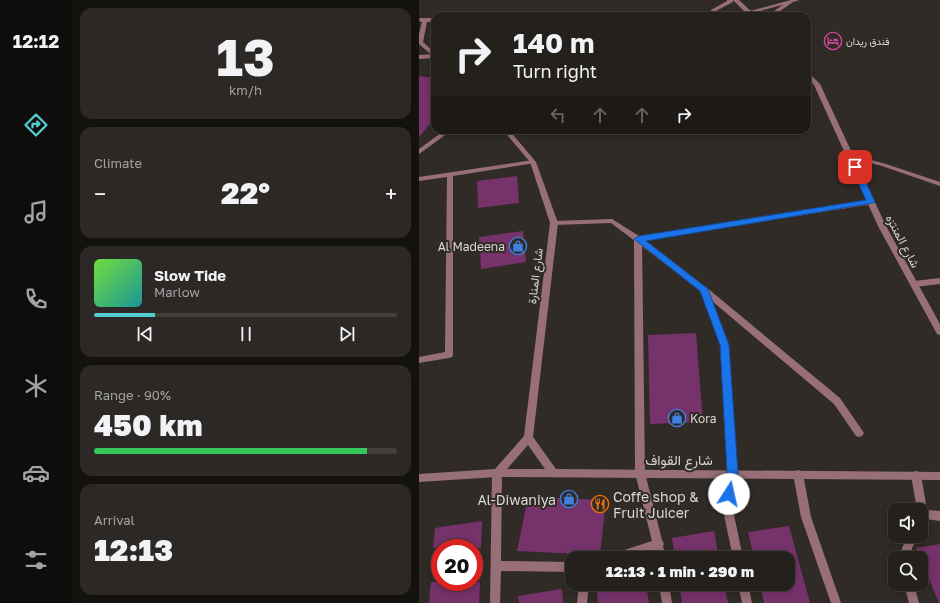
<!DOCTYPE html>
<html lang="en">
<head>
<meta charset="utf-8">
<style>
	body { margin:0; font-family:"Golos Text",Vazirmatn,sans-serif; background:#2c2825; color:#f1f3f6; height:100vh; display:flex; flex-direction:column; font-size:15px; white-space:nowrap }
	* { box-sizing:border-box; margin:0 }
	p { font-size:13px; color:#a3a3a3 }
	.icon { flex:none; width:22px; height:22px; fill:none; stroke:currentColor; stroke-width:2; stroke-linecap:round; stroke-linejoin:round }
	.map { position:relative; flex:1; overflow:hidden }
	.details { display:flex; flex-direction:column; gap:8px; padding:8px; background:#14120f; width:347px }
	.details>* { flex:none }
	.hud { position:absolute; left:12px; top:12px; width:380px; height:122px; border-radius:12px; box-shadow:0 2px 10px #0003,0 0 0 1px #413e3b; background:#24201c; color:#f1f3f6; overflow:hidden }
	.fabs { position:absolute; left:469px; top:503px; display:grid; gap:8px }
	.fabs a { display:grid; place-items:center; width:40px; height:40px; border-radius:8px; background:#24201c; box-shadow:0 2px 10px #0003,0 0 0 1px #413e3b; font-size:20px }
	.speed { position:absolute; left:12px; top:539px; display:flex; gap:8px; font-size:20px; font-weight:700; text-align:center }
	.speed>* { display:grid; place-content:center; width:52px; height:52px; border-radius:50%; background:#24201c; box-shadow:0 2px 10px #0003,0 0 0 1px #413e3b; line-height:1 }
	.speed .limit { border:6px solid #d22; background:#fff; color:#111 }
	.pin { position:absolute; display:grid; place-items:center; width:34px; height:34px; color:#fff; margin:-17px; border-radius:8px; box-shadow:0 2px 6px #0006 }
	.me { position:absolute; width:44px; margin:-22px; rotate:10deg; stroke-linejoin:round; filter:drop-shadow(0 0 3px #0008) }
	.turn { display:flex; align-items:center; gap:14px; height:84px; padding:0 16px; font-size:18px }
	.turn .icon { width:52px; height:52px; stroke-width:2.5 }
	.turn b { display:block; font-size:28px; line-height:34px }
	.lanes { display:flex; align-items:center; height:38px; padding:0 16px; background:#0003; justify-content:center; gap:20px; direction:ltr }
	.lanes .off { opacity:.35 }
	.big { font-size:30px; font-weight:800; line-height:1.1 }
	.details .widget { flex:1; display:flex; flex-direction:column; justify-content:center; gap:6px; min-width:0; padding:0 14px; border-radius:12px; background:#2c2825 }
	.details .dial { align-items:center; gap:0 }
	.dial b { font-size:52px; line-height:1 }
	.song { display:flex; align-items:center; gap:12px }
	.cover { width:48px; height:48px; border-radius:6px; background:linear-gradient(135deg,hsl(100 70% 55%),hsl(180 70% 35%)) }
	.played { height:4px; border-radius:2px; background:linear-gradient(90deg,#52cdcf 20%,#413e3b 20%) }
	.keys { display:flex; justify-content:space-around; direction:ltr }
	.heat { display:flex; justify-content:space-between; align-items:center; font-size:22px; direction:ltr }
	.charge { height:6px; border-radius:3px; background:linear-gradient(90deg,#34c759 90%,#413e3b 0) }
	.trip { position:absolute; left:146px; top:551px; width:230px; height:40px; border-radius:12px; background:#24201c; box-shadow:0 2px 10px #0003,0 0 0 1px #413e3b; font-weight:800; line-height:40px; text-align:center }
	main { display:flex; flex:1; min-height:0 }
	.tab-bar { display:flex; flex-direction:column; width:72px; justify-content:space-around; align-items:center; background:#0e0d0b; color:#a3a3a3 }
	.tab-bar .icon { width:28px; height:28px }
	.tab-bar .selected { color:#52cdcf }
	.tab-bar b { font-size:18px; color:#f1f3f6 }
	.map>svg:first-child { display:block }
	.building { fill:#76326b }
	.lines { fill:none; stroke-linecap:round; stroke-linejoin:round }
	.service { fill:#986f78; fill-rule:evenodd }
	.minor { fill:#986f78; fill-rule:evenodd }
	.tertiary { fill:#986f78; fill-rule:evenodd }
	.route { fill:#1a73e8; stroke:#114b97 }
	.labels { text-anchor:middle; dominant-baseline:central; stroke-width:4; stroke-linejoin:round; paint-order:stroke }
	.far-poi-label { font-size:10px; fill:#d9d6d3; stroke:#302b26; text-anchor:start }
	.street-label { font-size:12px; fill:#d9d6d3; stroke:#302b26 }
	.poi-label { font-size:12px; fill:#d9d6d3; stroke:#302b26; text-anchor:end }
	.near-street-label { font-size:14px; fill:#d9d6d3; stroke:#302b26 }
	.near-poi-label { font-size:14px; fill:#d9d6d3; stroke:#302b26; text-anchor:start }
</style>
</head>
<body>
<main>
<nav class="tab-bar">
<b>12:12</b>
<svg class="icon selected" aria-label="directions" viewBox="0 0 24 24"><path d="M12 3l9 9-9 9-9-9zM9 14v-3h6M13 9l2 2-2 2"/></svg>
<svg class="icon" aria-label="music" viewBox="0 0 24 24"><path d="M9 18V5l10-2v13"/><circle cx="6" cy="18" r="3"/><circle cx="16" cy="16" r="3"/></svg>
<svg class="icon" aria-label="phone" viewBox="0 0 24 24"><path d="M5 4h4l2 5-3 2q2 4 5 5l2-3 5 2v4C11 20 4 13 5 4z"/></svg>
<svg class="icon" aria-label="climate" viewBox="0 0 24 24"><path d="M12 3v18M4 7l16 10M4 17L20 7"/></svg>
<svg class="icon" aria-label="car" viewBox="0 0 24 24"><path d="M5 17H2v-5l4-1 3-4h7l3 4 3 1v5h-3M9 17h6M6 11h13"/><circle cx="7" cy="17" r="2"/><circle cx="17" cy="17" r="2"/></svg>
<svg class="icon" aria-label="filters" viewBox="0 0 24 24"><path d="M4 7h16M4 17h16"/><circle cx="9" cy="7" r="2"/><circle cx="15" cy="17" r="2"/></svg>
</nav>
<section class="details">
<div class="widget dial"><b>13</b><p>km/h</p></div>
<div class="widget"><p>Climate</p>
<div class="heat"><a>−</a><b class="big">22°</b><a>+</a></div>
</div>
<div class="widget">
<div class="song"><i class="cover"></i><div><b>Slow Tide</b><p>Marlow</p></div></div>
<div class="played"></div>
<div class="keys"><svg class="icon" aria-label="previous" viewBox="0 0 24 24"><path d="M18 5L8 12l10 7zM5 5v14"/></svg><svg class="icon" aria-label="pause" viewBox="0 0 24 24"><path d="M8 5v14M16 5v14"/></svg><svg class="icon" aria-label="next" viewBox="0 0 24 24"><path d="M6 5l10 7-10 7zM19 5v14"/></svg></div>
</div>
<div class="widget"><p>Range · 90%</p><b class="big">450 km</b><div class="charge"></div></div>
<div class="widget"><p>Arrival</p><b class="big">12:13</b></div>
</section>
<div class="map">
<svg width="521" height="603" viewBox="0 0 521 603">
	<rect width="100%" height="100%" fill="#302b26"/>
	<path class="building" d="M0,76L16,78V118L0,137Z
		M98,176L100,203L59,208L58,181Z
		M104,231L107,262L62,269L60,237Z
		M277,333L284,422L231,424L229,335Z
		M109,497L187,500L181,555L98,551Z
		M63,521L62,548H14L16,528Z
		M370,526L391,603H345L341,584H369V558H335L329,532Z
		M295,531L300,558H256L253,538Z
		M521,544V603H520L497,548Z
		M12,582H61L60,603H10Z
		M227,584L230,603H179L178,592Z
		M260,584H305L309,603H263Z
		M143,589L144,603H100L99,596Z"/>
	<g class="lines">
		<path class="service" d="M219,236L223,239L226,473L243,540L245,544L244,546L247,558H237L235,551L213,558H192L193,554L233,541L216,473L215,239Z
			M78,469L81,470L83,473L82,561L153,562V572L82,571L81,603H71L73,473L75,470Z
			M313,469L316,470L318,473L313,505L324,558H314L303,505L308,473L310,470Z
			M379,470L382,471L384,474L392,517L422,603H412L382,517L374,474L376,471Z
			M497,471L500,472L502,475L508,510L521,511V521L507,519L506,521L502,523V510H498L492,475L494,472Z
			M489,536H499L493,548V558H483V548Z
			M160,584H170L168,603H158Z
			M240,584H250L253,603H243Z
			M319,584H329L333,603H323Z
			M485,584H495L500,603H490Z"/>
		<path class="minor" d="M372,0H381L330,14L327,12Z
			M16,54V58L0,59V55Z
			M26,130H33L0,154V149Z
			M431,154L467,164L521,182V186L463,166L429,157L428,156Z
			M114,160L116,161V163L34,176V355L33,357L30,358L0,363V357L26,352L28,177L0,181V177Z
			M452,200H454L456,202L454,204L226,240L287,287L421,398L445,433L443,436L440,437L437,436L415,404L293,301L310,345L318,473L316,476L313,477L310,476L308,473L302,345L282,291L216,241L192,223L135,225L131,223L135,221L193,219L220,236Z
			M521,278V284L495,287L491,284L495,281Z"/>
		<path class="tertiary" d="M308,0H314V2L297,11H325L314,0H320L334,13L331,15L171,16L174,14L292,11V10L308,1Z
			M369,1L374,2L354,16H348Z
			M1,18H16V22H8L4,42L16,53V58L0,44V34L3,22L0,21Z
			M388,72L390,73L401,84L467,226L521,324V335L518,334L459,226L395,85L388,77Z
			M84,130H90L117,162L139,223L114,437L137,469L521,472V480L78,477L0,482V474L76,469L105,436L131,223L111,162ZM109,445L126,469H88Z"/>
	</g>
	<path class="route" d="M433,165L440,167L456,202L454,203L227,241L289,289L310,345L319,473L313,498L310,500L306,498L304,494L308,473L301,345L281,291L215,239L220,236L447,200L432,167Z"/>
	<defs>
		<symbol id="hotel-ring" viewBox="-11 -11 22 22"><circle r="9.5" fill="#302b26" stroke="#d1479c" stroke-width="1.5"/><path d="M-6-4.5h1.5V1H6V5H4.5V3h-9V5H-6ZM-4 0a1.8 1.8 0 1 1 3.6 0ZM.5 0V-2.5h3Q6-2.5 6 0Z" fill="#d1479c"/></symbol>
		<symbol id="shop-ring" viewBox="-11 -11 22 22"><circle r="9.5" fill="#302b26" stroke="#3f7fe0" stroke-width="1.5"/><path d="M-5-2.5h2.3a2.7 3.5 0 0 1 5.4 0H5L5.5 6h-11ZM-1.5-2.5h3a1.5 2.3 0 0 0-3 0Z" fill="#3f7fe0"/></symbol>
		<symbol id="restaurant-ring" viewBox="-11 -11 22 22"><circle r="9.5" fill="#302b26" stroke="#e8710a" stroke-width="1.5"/><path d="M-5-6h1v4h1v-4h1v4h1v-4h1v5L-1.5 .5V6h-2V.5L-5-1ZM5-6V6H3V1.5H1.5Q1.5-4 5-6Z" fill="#e8710a"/></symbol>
	</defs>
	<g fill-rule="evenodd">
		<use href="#hotel-ring" x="404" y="31" width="20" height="20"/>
		<use href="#shop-ring" x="89" y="236" width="20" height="20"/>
		<use href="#shop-ring" x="248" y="408" width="20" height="20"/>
		<use href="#shop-ring" x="140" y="489" width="20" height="20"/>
		<use href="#restaurant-ring" x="171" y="494" width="20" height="20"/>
	</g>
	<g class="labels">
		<g class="far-poi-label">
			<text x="427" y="41">فندق ريدان</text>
		</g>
		<g class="street-label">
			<text transform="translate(484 241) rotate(62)">شارع المنتزه</text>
			<text transform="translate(116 276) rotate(-83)">شارع المنارة</text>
		</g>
		<g class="poi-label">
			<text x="86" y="246">Al Madeena</text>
			<text x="271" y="418" text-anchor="start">Kora</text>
		</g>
		<g class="near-street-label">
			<text x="260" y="459">شارع القواف</text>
		</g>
		<g class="near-poi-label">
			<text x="194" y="496">Coffe shop &amp;<tspan x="194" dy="16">Fruit Juicer</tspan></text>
			<text x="137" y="499" text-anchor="end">Al-Diwaniya</text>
		</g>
	</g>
</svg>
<div class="fabs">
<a><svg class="icon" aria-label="sound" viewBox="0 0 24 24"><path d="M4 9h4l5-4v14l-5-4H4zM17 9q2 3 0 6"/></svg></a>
<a><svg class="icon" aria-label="search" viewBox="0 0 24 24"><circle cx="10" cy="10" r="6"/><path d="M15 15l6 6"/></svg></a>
</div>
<div class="speed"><div class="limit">20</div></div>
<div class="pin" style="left:436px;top:167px;background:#d93025"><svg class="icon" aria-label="arrive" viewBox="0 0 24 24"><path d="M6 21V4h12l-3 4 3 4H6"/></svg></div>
<svg class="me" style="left:310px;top:494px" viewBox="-20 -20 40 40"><circle r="19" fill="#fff"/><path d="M0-13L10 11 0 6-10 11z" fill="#1a73e8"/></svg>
<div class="trip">12:13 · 1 min · 290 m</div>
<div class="hud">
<div class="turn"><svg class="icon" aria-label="right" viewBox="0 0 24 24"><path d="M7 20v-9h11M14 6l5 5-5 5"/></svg><div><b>140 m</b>Turn right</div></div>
<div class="lanes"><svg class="icon off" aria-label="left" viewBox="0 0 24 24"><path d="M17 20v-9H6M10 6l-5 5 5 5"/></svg><svg class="icon off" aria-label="ahead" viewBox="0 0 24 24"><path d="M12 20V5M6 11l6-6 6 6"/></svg><svg class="icon off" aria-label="ahead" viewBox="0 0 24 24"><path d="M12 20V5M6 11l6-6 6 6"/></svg><svg class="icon" aria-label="right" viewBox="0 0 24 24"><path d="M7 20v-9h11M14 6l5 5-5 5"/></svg></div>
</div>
</div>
</main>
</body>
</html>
